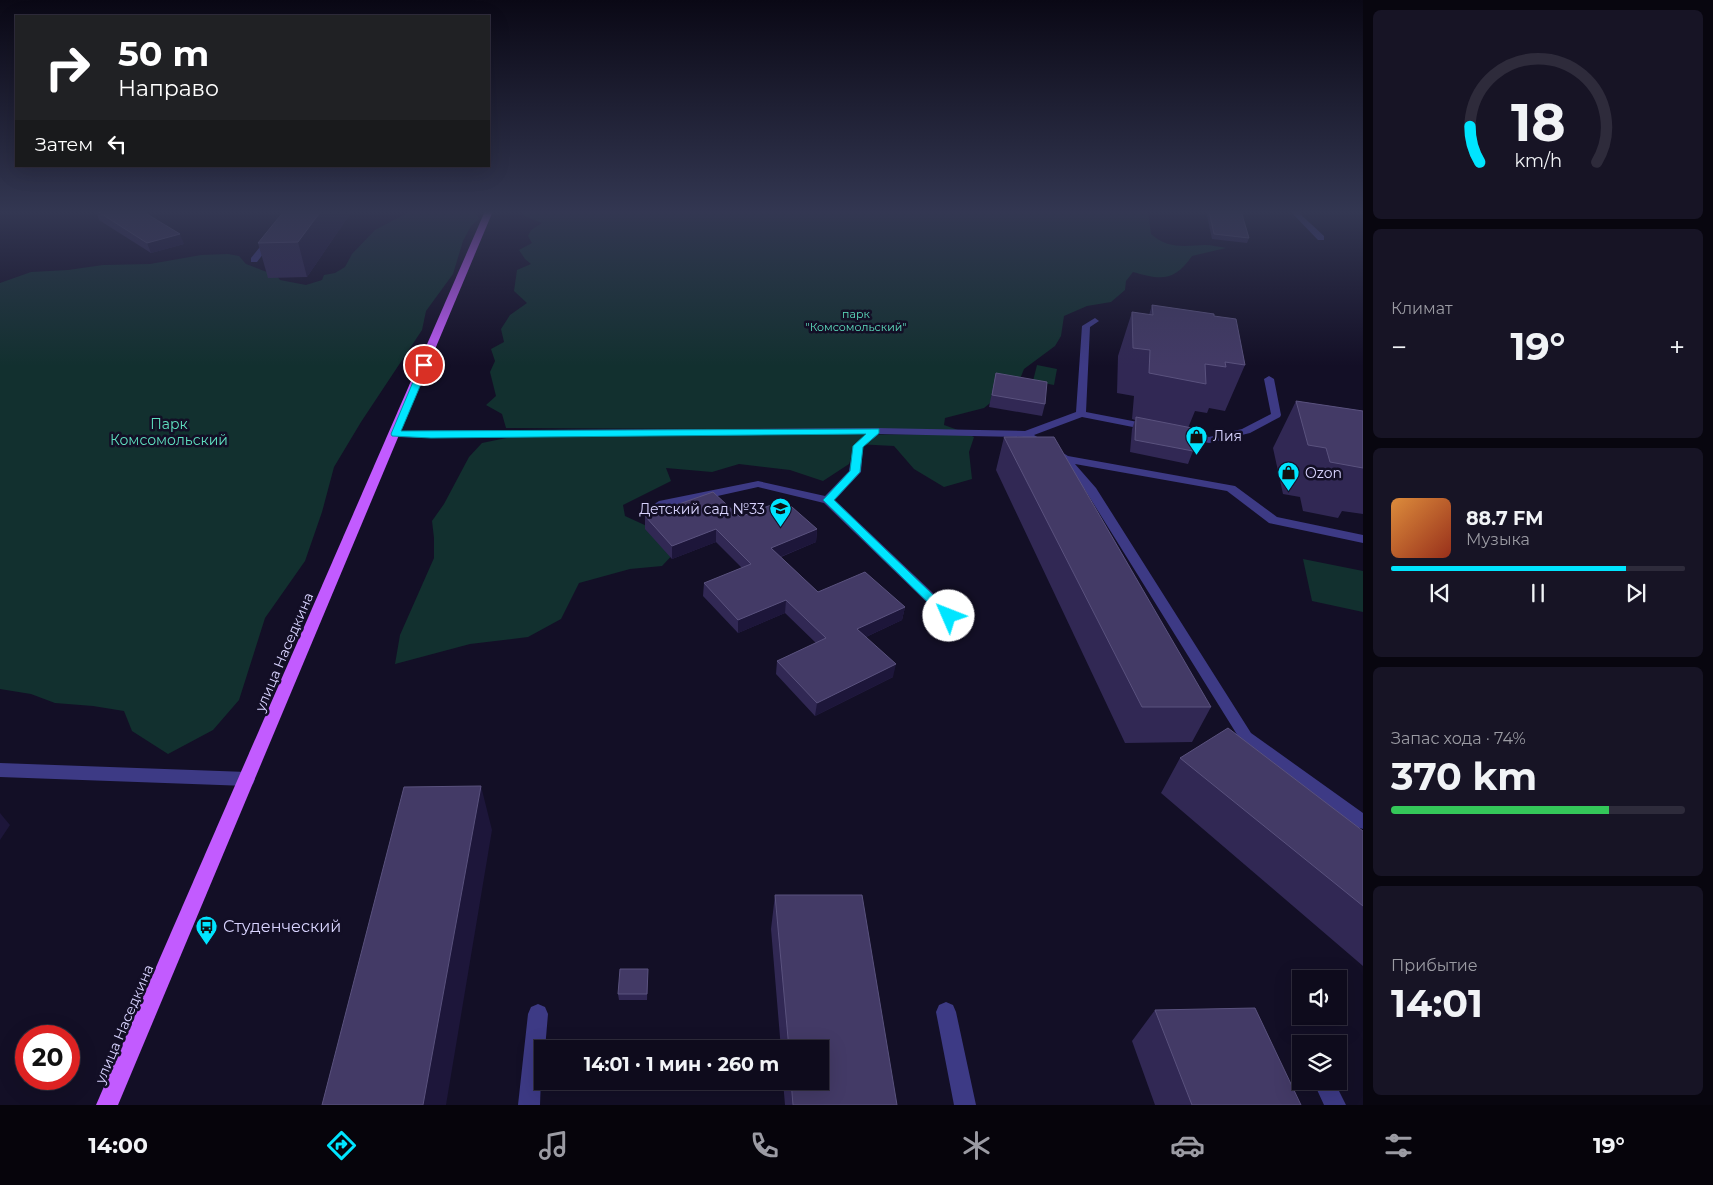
<!DOCTYPE html>
<html lang="ru">
<head>
<meta charset="utf-8">
<style>
	body { margin:0; font-family:Montserrat,sans-serif; background:#171425; color:#f1f3f6; height:100vh; display:flex; flex-direction:column; font-size:19px; white-space:nowrap }
	* { box-sizing:border-box; margin:0 }
	p { font-size:16px; color:#9b9ba3 }
	.icon { flex:none; width:28px; height:28px; fill:none; stroke:currentColor; stroke-width:2; stroke-linecap:round; stroke-linejoin:round }
	.map { position:relative; flex:1; overflow:hidden }
	.side { display:flex; flex-direction:column; gap:10px; padding:10px; background:#08060f; width:350px }
	.side>* { flex:none }
	.top-card { position:absolute; left:15px; top:15px; width:475px; height:152px; border-radius:0px; box-shadow:0 5px 20px #0002,0 0 0 1px #2e2b3b; background:#202124; color:#fff; overflow:hidden }
	.fabs { position:absolute; left:1292px; top:970px; display:grid; gap:10px }
	.fabs a { display:grid; place-items:center; width:55px; height:55px; border-radius:0px; background:#0e0b1c; box-shadow:0 5px 20px #0002,0 0 0 1px #2e2b3b; font-size:25px }
	.speed { position:absolute; left:15px; top:1025px; display:flex; gap:10px; font-size:25px; font-weight:700; text-align:center }
	.speed>* { display:grid; place-content:center; width:65px; height:65px; border-radius:50%; background:#0e0b1c; box-shadow:0 5px 20px #0002,0 0 0 1px #2e2b3b; line-height:1 }
	.speed .limit { border:8px solid #d22; background:#fff; color:#111 }
	.pin { position:absolute; display:grid; place-items:center; width:42px; height:42px; color:#fff; margin:-21px; border:2px solid #fff; border-radius:50%; box-shadow:0 1px 5px #0007 }
	.me { position:absolute; width:55px; margin:-28px; rotate:314deg; stroke-linejoin:round; filter:drop-shadow(0 0 4px #0008) }
	.turn { display:flex; align-items:center; gap:18px; height:105px; padding:0 20px; font-size:22px }
	.turn .icon { width:65px; height:65px; stroke-width:2.5 }
	.turn b { display:block; font-size:35px; line-height:42px }
	.then { display:flex; align-items:center; height:48px; padding:0 20px; background:#0003; gap:10px; font-size:19px }
	.big { font-size:38px; font-weight:700; line-height:1.1 }
	.side .card { flex:1; display:flex; flex-direction:column; justify-content:center; gap:8px; min-width:0; padding:0 18px; border-radius:8px; background:#171425 }
	.side .dial { align-items:center; gap:0 }
	.dial svg { height:130px; overflow:visible; fill:none; stroke:#2e2b3b; stroke-width:7; stroke-linecap:round; text-anchor:middle }
	.dial text { fill:#f1f3f6; stroke:none }
	.song { display:flex; align-items:center; gap:15px }
	.cover { width:60px; height:60px; border-radius:8px; background:linear-gradient(135deg,hsl(30 70% 55%),hsl(10 70% 35%)) }
	.played { height:5px; border-radius:2px; background:linear-gradient(90deg,#00e5ff 80%,#2e2b3b 80%) }
	.keys { display:flex; justify-content:space-around; direction:ltr }
	.heat { display:flex; justify-content:space-between; align-items:center; font-size:28px; direction:ltr }
	.charge { height:8px; border-radius:4px; background:linear-gradient(90deg,#34c759 74%,#2e2b3b 0) }
	.trip { position:absolute; left:534px; top:1040px; width:295px; height:50px; border-radius:0px; background:#0e0b1c; box-shadow:0 5px 20px #0002,0 0 0 1px #2e2b3b; font-weight:700; line-height:50px; text-align:center }
	.tab-bar { display:flex; height:80px; justify-content:space-around; align-items:center; background:#06040b; color:#9b9ba3 }
	.tab-bar .icon { width:35px; height:35px }
	.tab-bar .active { color:#00e5ff }
	.tab-bar b { font-size:22px; color:#f1f3f6 }
	main { display:flex; flex:1; min-height:0 }
	.map>svg:first-child { display:block }
	.green { fill:#12302f }
	.lines { fill:none; stroke-linecap:round; stroke-linejoin:round }
	.minor { fill:#3d3a85; fill-rule:evenodd }
	.major { fill:#c25bff; fill-rule:evenodd }
	.wall { fill:#312854 }
	.shaded-wall { fill:#1d163a }
	.building { fill:#433a66; stroke:#5a527e }
	.route { fill:#00e5ff; stroke:#0095a6 }
	.labels { text-anchor:middle; dominant-baseline:central; stroke-width:5; stroke-linejoin:round; paint-order:stroke }
	.far-park-label { font-size:11px; fill:#5fe0c0; stroke:#130f26 }
	.park-label { font-size:14px; fill:#5fe0c0; stroke:#130f26 }
	.poi-label { font-size:14px; fill:#d9d4ff; stroke:#130f26; text-anchor:start }
	.street-label { font-size:14px; fill:#d9d4ff; stroke:#130f26 }
	.near-poi-label { font-size:16px; fill:#d9d4ff; stroke:#130f26; text-anchor:start }
</style>
</head>
<body>
<main>
<div class="map">
<svg width="1363" height="1105" viewBox="0 0 1363 1105">
	<rect width="100%" height="100%" fill="#130f26"/>
	<path class="green" d="M411,211H482L476,213L479,219L471,226L463,241L453,274L426,311L422,330L361,422L334,467L322,512L305,561L265,618L239,700L213,730L168,754L132,731L124,711L93,706L55,703L31,694L0,689V283L31,272L68,270L103,265L150,264L201,255L228,254L239,256L246,264L277,276L280,280L306,285L322,280L324,275L335,273L345,267L352,254L375,230Z
		M523,211H1148L1151,234C1167,249 1185,246 1205,245C1212,245 1219,247 1226,248L1192,256C1174,282 1161,280 1133,272L1126,281L1125,290L1111,302L1087,306L1064,316L1061,336L1055,346L1024,369L1020,379L984,408L945,418L944,425L958,430L506,428L502,414L486,405L496,396L490,372L495,361L491,349L504,342L501,329L510,315L527,303L514,291L517,270L531,264L525,259L519,250L532,243L528,236L531,230L542,223L522,215Z
		M1037,365L1057,369L1054,385L1033,381Z
		M968,434L974,437L969,452L972,479L944,487L914,469L894,446L856,444L849,464L823,481L790,470L739,464L712,472L666,468L671,481L623,505L625,516L662,533L680,547L662,566L630,569L579,583L561,619L528,637L470,644L395,664L400,635L434,558V538L432,521L444,504L469,457L482,443L511,437Z
		M1303,559L1363,571V612L1312,601Z"/>
	<g class="lines">
		<path class="minor" d="M289,211H296L257,262H251V258Z
			M1290,211H1297L1324,236V240H1318Z
			M1095,318L1099,321L1090,327L1086,412L1148,424L1153,427L1148,430L1082,417L1034,435L1068,456L1235,486L1277,517L1363,535V543L1269,523L1227,491L1075,464L1096,488L1251,733L1363,813V829L1357,827L1241,741L1085,490L1061,461L1024,437L879,434L863,447L861,472L835,500L954,613L956,616L954,619H944L824,503L758,487L659,509L653,505L659,501L758,481L825,496L849,471L853,446L866,434L431,438L395,437L390,434L395,431L876,428L1025,431L1076,412L1082,326Z
			M1269,376L1274,379L1281,415L1280,417L1250,433L1209,443L1174,435L1173,433L1178,430L1209,437L1242,429L1271,414L1264,379Z
			M0,763L247,772L253,774L255,779L253,784L247,786L0,777Z
			M946,1002L953,1005L956,1012L976,1105H954L936,1012L939,1005Z
			M538,1004L545,1007L548,1014L545,1049H542L540,1105H518L528,1014L531,1007Z
			M1313,1081H1334L1346,1105H1324Z"/>
		<path class="major" d="M485,211H493L118,1105H96Z"/>
	</g>
	<path class="wall" d="M96,211H142L184,244L151,253L99,220Z
		M352,211L307,277L268,278L258,243Z
		M1206,211H1241L1249,238L1247,243L1212,239Z
		M1152,305L1214,316L1245,365L1225,411L1209,408L1207,413L1195,411L1188,428L1193,451L1188,464L1130,452L1132,429L1135,420L1132,419L1134,396L1117,393L1118,356L1132,312L1149,315Z
		M996,373L1045,404L1042,416L989,407Z
		M1296,401L1363,411V514L1342,511L1338,518L1303,511L1300,497L1283,494L1273,448Z
		M1004,437L1211,707L1192,742L1125,743L996,470Z
		M645,516L740,517L817,529L816,542L781,557L818,592L905,607L902,620L866,637L893,677L815,716L776,674L777,661L816,643L785,613L738,633L703,596L704,583L742,568L716,542L672,559L645,529Z
		M1180,758L1363,831V966L1161,793Z
		M775,895L897,1105H785L783,1081H820V1049H781L771,929Z
		M648,969L647,1000H619L618,994Z
		M1155,1010L1301,1105H1155L1132,1041Z"/>
	<path class="shaded-wall" d="M321,211H352L307,277L298,242Z
		M180,234L184,244L151,253L147,243Z
		M716,529V542L672,559V546Z
		M817,529L816,542L770,561L771,548Z
		M786,600L785,613L738,633V620Z
		M905,607L902,620L855,642L857,629Z
		M896,664L893,677L815,716L817,703Z
		M481,786L492,830L446,1105H423Z
		M0,813L10,825L0,840Z"/>
	<path class="building" d="M97,211H142L180,234L147,243Z
		M284,211H321L298,242L258,243Z
		M1209,211H1241L1249,238L1214,234Z
		M1152,305L1214,314V316L1236,319L1245,365L1225,362L1226,367L1205,364L1206,384L1149,373L1150,350L1133,348L1132,312L1153,315Z
		M996,373L1047,382L1045,404L992,395Z
		M1296,401L1363,411V468L1330,462L1326,448L1308,445Z
		M1136,417L1192,428L1193,451L1135,440Z
		M1004,437H1054L1211,707H1142Z
		M713,492L740,517L784,500L817,529L771,548L818,592L865,572L905,607L857,629L896,664L817,703L777,661L826,638L786,600L738,620L704,583L751,564L716,529L672,546L645,516Z
		M1228,728L1363,831V906L1180,758Z
		M481,786L423,1105H322L404,787Z
		M775,895H862L897,1105H793L791,1081H820V1049H789Z
		M620,969H648L647,994H618Z
		M1255,1008L1301,1105H1192L1155,1010Z"/>
	<linearGradient id="sky" x2="0" y2="1"><stop stop-color="#0a0815"/><stop offset="0.58" stop-color="#333752"/><stop offset="1" stop-color="#333752" stop-opacity="0"/></linearGradient>
	<rect width="1363" height="366" fill="url(#sky)"/>
	<path class="route" d="M421,363L429,365L401,431L879,429V433L863,447L860,472L834,500L955,616L949,620L945,619L823,500L850,471L853,446L866,434L431,438L392,436L391,434Z"/>
	<defs>
		<symbol id="shop-pin" viewBox="-11 -11 22 30"><path d="M0 17L-7.5 6A9.5 9.5 0 1 1 7.5 6Z" fill="#00e5ff" stroke="#130f26"/><path d="M-5-2.5h2.3a2.7 3.5 0 0 1 5.4 0H5L5.5 6h-11ZM-1.5-2.5h3a1.5 2.3 0 0 0-3 0Z" fill="#111"/></symbol>
		<symbol id="school-pin" viewBox="-11 -11 22 30"><path d="M0 17L-7.5 6A9.5 9.5 0 1 1 7.5 6Z" fill="#00e5ff" stroke="#130f26"/><path d="M0-5L7-2L0 1L-7-2ZM-4 1L0 2.5L4 1V4Q0 6-4 4Z" fill="#111"/></symbol>
		<symbol id="bus-pin" viewBox="-11 -11 22 30"><path d="M0 17L-7.5 6A9.5 9.5 0 1 1 7.5 6Z" fill="#00e5ff" stroke="#130f26"/><path d="M-5-6H5V4H4V6H2V4H-2V6H-4V4H-5ZM-3.5-4V0h7V-4ZM-3.5 1.2v1.5H-2V1.2ZM2 1.2v1.5H3.5V1.2Z" fill="#111"/></symbol>
	</defs>
	<g fill-rule="evenodd">
		<use href="#shop-pin" x="1184" y="424" width="25" height="34"/>
		<use href="#shop-pin" x="1276" y="460" width="25" height="34"/>
		<use href="#school-pin" x="768" y="496" width="25" height="34"/>
		<use href="#bus-pin" x="194" y="914" width="25" height="34"/>
	</g>
	<g class="labels">
		<g class="far-park-label">
			<text x="856" y="314">парк<tspan x="856" dy="13">"Комсомольский"</tspan></text>
		</g>
		<g class="park-label">
			<text x="169" y="424">Парк<tspan x="169" dy="16">Комсомольский</tspan></text>
		</g>
		<g class="poi-label">
			<text x="1213" y="436">Лия</text>
			<text x="1305" y="473">Ozon</text>
			<text x="765" y="509" text-anchor="end">Детский сад №33</text>
		</g>
		<g class="street-label">
			<text transform="translate(284 652) rotate(-67)">улица Наседкина</text>
			<text transform="translate(124 1024) rotate(-67)">улица Наседкина</text>
		</g>
		<g class="near-poi-label">
			<text x="223" y="926">Студенческий</text>
		</g>
	</g>
</svg>
<div class="fabs">
<a><svg class="icon" aria-label="sound" viewBox="0 0 24 24"><path d="M4 9h4l5-4v14l-5-4H4zM17 9q2 3 0 6"/></svg></a>
<a><svg class="icon" aria-label="layers" viewBox="0 0 24 24"><path d="M12 4l9 5-9 5-9-5zM3 14l9 5 9-5"/></svg></a>
</div>
<div class="speed"><div class="limit">20</div></div>
<div class="pin" style="left:424px;top:365px;background:#d93025"><svg class="icon" aria-label="arrive" viewBox="0 0 24 24"><path d="M6 21V4h12l-3 4 3 4H6"/></svg></div>
<svg class="me" style="left:949px;top:616px" viewBox="-20 -20 40 40"><circle r="19" fill="#fff"/><path d="M0-13L10 11 0 6-10 11z" fill="#00e5ff"/></svg>
<div class="trip">14:01 · 1 мин · 260 m</div>
<div class="top-card">
<div class="turn"><svg class="icon" aria-label="right" viewBox="0 0 24 24"><path d="M7 20v-9h11M14 6l5 5-5 5"/></svg><div><b>50 m</b>Направо</div></div>
<div class="then">Затем<svg class="icon" aria-label="left" viewBox="0 0 24 24"><path d="M17 20v-9H6M10 6l-5 5 5 5"/></svg></div>
</div>
</div>
<section class="side">
<div class="card dial"><svg viewBox="0 0 100 80">
<path d="M14 69A42 42 0 1 1 86 69"/>
<path d="M14 69A42 42 0 0 1 8 47" stroke="#00e5ff"/>
<text x="50" y="56" font-size="32" font-weight="700">18</text>
<text x="50" y="72" font-size="11">km/h</text>
</svg></div>
<div class="card"><p>Климат</p>
<div class="heat"><a>−</a><b class="big">19°</b><a>+</a></div>
</div>
<div class="card">
<div class="song"><i class="cover"></i><div><b>88.7 FM</b><p>Музыка</p></div></div>
<div class="played"></div>
<div class="keys"><svg class="icon" aria-label="previous" viewBox="0 0 24 24"><path d="M18 5L8 12l10 7zM5 5v14"/></svg><svg class="icon" aria-label="pause" viewBox="0 0 24 24"><path d="M8 5v14M16 5v14"/></svg><svg class="icon" aria-label="next" viewBox="0 0 24 24"><path d="M6 5l10 7-10 7zM19 5v14"/></svg></div>
</div>
<div class="card"><p>Запас хода · 74%</p><b class="big">370 km</b><div class="charge"></div></div>
<div class="card"><p>Прибытие</p><b class="big">14:01</b></div>
</section>
</main>
<nav class="tab-bar">
<b>14:00</b>
<svg class="icon active" aria-label="directions" viewBox="0 0 24 24"><path d="M12 3l9 9-9 9-9-9zM9 14v-3h6M13 9l2 2-2 2"/></svg>
<svg class="icon" aria-label="music" viewBox="0 0 24 24"><path d="M9 18V5l10-2v13"/><circle cx="6" cy="18" r="3"/><circle cx="16" cy="16" r="3"/></svg>
<svg class="icon" aria-label="phone" viewBox="0 0 24 24"><path d="M5 4h4l2 5-3 2q2 4 5 5l2-3 5 2v4C11 20 4 13 5 4z"/></svg>
<svg class="icon" aria-label="climate" viewBox="0 0 24 24"><path d="M12 3v18M4 7l16 10M4 17L20 7"/></svg>
<svg class="icon" aria-label="car" viewBox="0 0 24 24"><path d="M5 17H2v-5l4-1 3-4h7l3 4 3 1v5h-3M9 17h6M6 11h13"/><circle cx="7" cy="17" r="2"/><circle cx="17" cy="17" r="2"/></svg>
<svg class="icon" aria-label="filters" viewBox="0 0 24 24"><path d="M4 7h16M4 17h16"/><circle cx="9" cy="7" r="2"/><circle cx="15" cy="17" r="2"/></svg>
<b>19°</b>
</nav>
</body>
</html>
